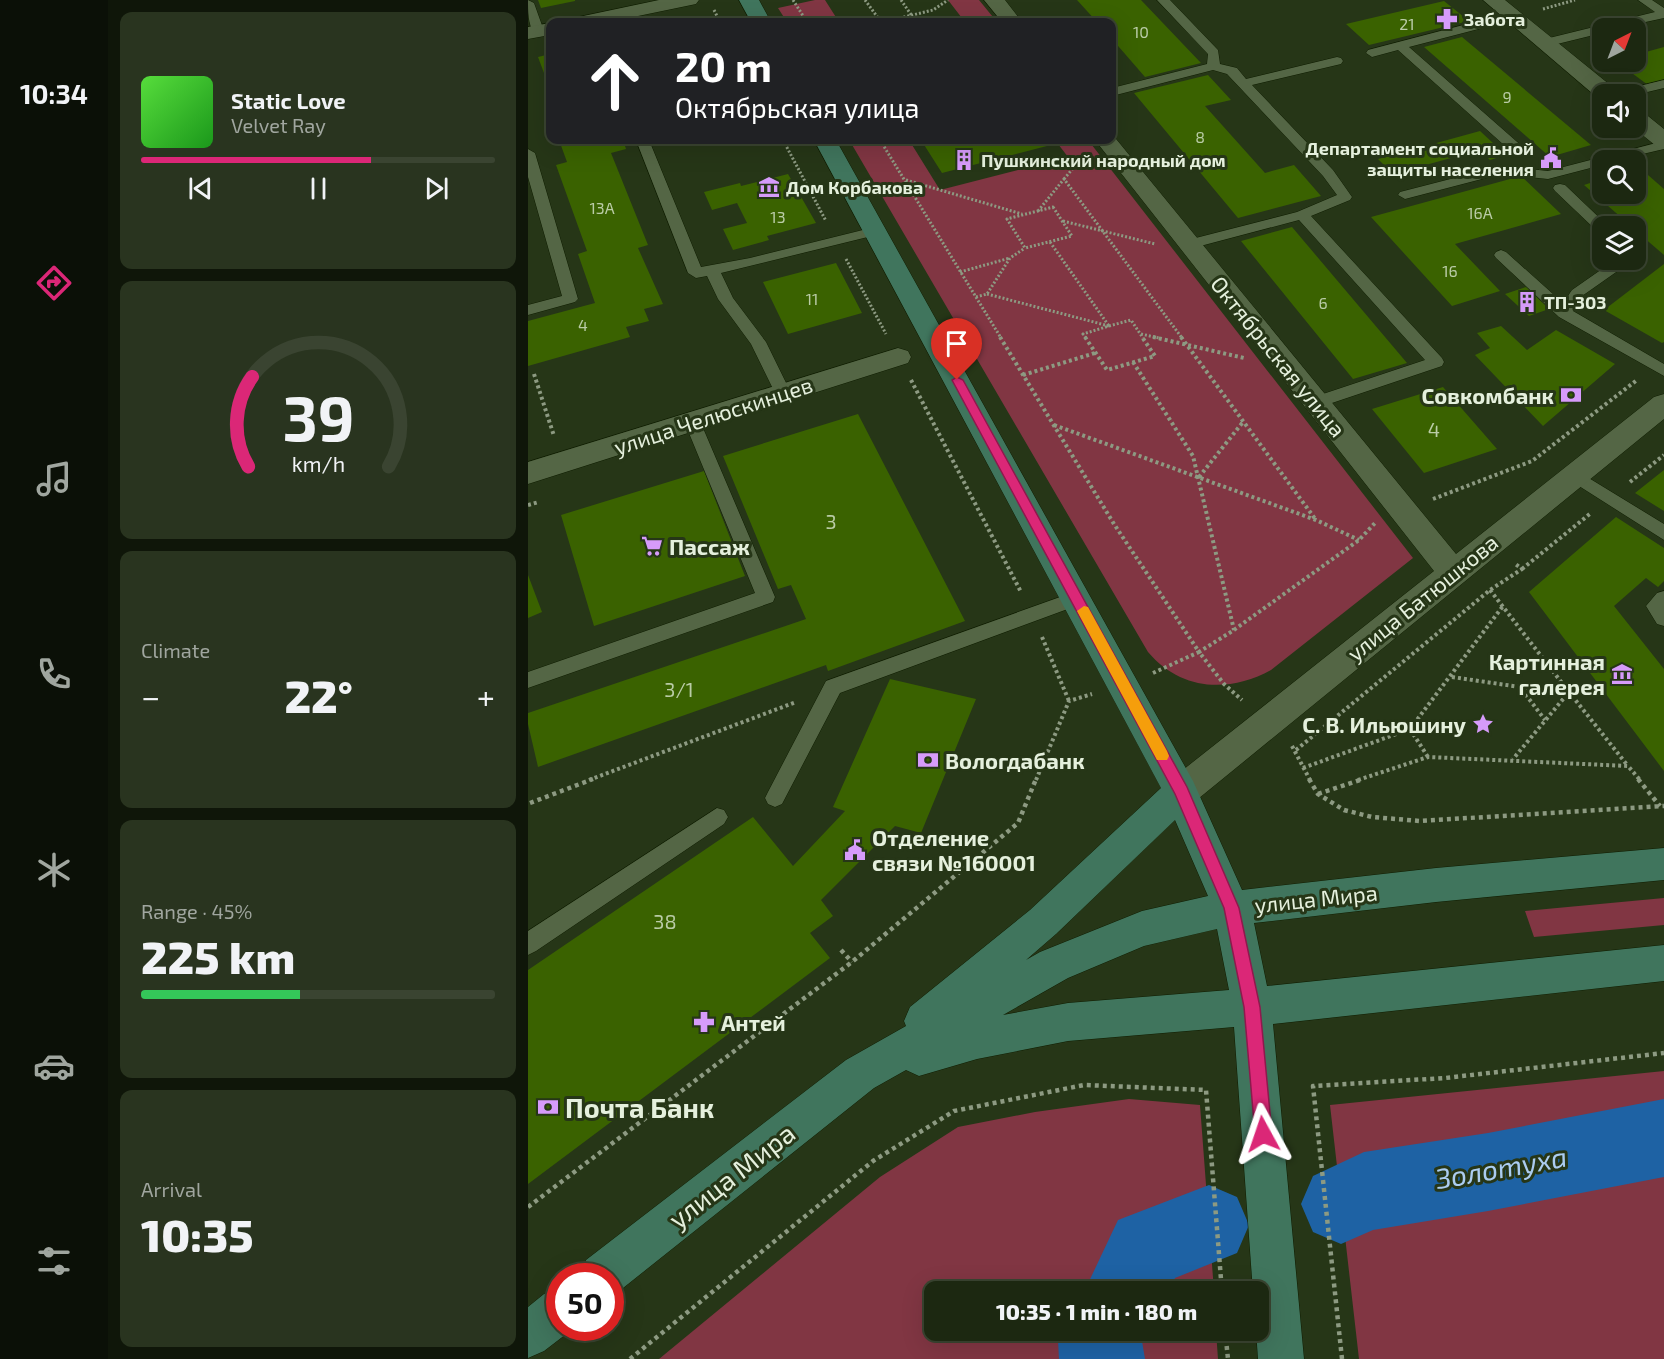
<!DOCTYPE html>
<html lang="en">
<head>
<meta charset="utf-8">
<style>
	body { margin:0; font-family:"Exo 2",sans-serif; background:#29341f; color:#f1f3f6; height:100vh; display:flex; flex-direction:column; font-size:22px; white-space:nowrap }
	* { box-sizing:border-box; margin:0 }
	p { font-size:20px; color:#a0a69f }
	.icon { flex:none; width:33px; height:33px; fill:none; stroke:currentColor; stroke-width:2; stroke-linecap:round; stroke-linejoin:round }
	.map { position:relative; flex:1; overflow:hidden }
	.drawer { display:flex; flex-direction:column; gap:12px; padding:12px; background:#0f1609; width:420px }
	.drawer>* { flex:none }
	.top-card { position:absolute; left:18px; top:18px; width:570px; height:126px; border-radius:12px; box-shadow:0 6px 24px #0002,0 0 0 2px #3a4431; background:#202124; color:#fff; overflow:hidden }
	.needle { width:39px; rotate:42deg }
	.controls { position:absolute; left:1064px; top:18px; display:grid; gap:12px }
	.controls a { display:grid; place-items:center; width:54px; height:54px; border-radius:12px; background:#1c2811; box-shadow:0 6px 24px #0002,0 0 0 2px #3a4431; font-size:30px }
	.speed { position:absolute; left:18px; top:1263px; display:flex; gap:12px; font-size:30px; font-weight:700; text-align:center }
	.speed>* { display:grid; place-content:center; width:78px; height:78px; border-radius:50%; background:#1c2811; box-shadow:0 6px 24px #0002,0 0 0 2px #3a4431; line-height:1 }
	.speed .limit { border:9px solid #d22; background:#fff; color:#111 }
	.pin { position:absolute; display:grid; place-items:center; width:51px; height:51px; color:#fff; margin:-62px -26px; border-radius:50% 50% 50% 0; rotate:-45deg; box-shadow:0 0 6px #0007 }
	.pin .icon { rotate:45deg }
	.me { position:absolute; width:66px; margin:-33px; rotate:355deg; stroke-linejoin:round; filter:drop-shadow(0 0 4px #0008) }
	.turn { display:flex; align-items:center; gap:21px; height:126px; padding:0 30px; font-size:27px }
	.turn .icon { width:78px; height:78px; stroke-width:2.5 }
	.turn b { display:block; font-size:42px; line-height:51px }
	.big { font-size:45px; font-weight:800; line-height:1.1 }
	.drawer .card { flex:1; display:flex; flex-direction:column; justify-content:center; gap:9px; min-width:0; padding:0 21px; border-radius:12px; background:#29341f }
	.drawer .dial { align-items:center; gap:0 }
	.dial svg { height:156px; overflow:visible; fill:none; stroke:#3a4431; stroke-width:7; stroke-linecap:round; text-anchor:middle }
	.dial text { fill:#f1f3f6; stroke:none }
	.song { display:flex; align-items:center; gap:18px }
	.cover { width:72px; height:72px; border-radius:9px; background:linear-gradient(135deg,hsl(110 70% 55%),hsl(120 70% 35%)) }
	.played { height:6px; border-radius:3px; background:linear-gradient(90deg,#db2777 65%,#3a4431 65%) }
	.keys { display:flex; justify-content:space-around; direction:ltr }
	.heat { display:flex; justify-content:space-between; align-items:center; font-size:33px; direction:ltr }
	.charge { height:9px; border-radius:4px; background:linear-gradient(90deg,#34c759 45%,#3a4431 0) }
	.trip { position:absolute; left:396px; top:1281px; width:345px; height:60px; border-radius:12px; background:#1c2811; box-shadow:0 6px 24px #0002,0 0 0 2px #3a4431; font-weight:800; line-height:60px; text-align:center }
	main { display:flex; flex:1; min-height:0 }
	.tab-bar { display:flex; flex-direction:column; width:108px; justify-content:space-around; align-items:center; background:#0b1007; color:#a0a69f }
	.tab-bar .icon { width:42px; height:42px }
	.tab-bar .active { color:#db2777 }
	.tab-bar b { font-size:27px; color:#f1f3f6 }
	.map>svg:first-child { display:block }
	.green { fill:#813643 }
	.lines { fill:none; stroke-linecap:round; stroke-linejoin:round }
	.river { fill:#1e62a4; fill-rule:evenodd }
	.building { fill:#3a6200 }
	.lane-casing { stroke:#0f1d01; stroke-width:1 }
	.street-casing { stroke:#0f1d01; stroke-width:1 }
	.secondary-casing { stroke:#0f1d01; stroke-width:1 }
	.path-far2 { stroke:#8d9a82; stroke-width:3; stroke-dasharray:2 2; stroke-linecap:butt }
	.path-far1 { stroke:#8d9a82; stroke-width:4; stroke-dasharray:3 3; stroke-linecap:butt }
	.path { stroke:#8d9a82; stroke-width:4.5; stroke-dasharray:4 4; stroke-linecap:butt }
	.lane { fill:#546645; fill-rule:evenodd }
	.street { fill:#546645; fill-rule:evenodd }
	.secondary { fill:#40755d; fill-rule:evenodd }
	.route { fill:#db2777; stroke:#8e194d; stroke-width:1.5 }
	.slow { fill:#f59e0b }
	.labels { text-anchor:middle; dominant-baseline:central; stroke-width:6; stroke-linejoin:round; paint-order:stroke }
	.far-number-label { font-size:16px; fill:#bacca6 }
	.far-poi-label { font-size:18px; font-weight:bold; fill:#e5f0dd; stroke:#263617; text-anchor:start }
	.number-label { font-size:20px; fill:#bacca6 }
	.street-label { font-size:22px; fill:#e5f0dd; stroke:#263617 }
	.poi-label { font-size:22px; font-weight:bold; fill:#e5f0dd; stroke:#263617; text-anchor:start }
	.near-poi-label { font-size:27px; font-weight:bold; fill:#e5f0dd; stroke:#263617; text-anchor:start }
	.near-street-label { font-size:27px; fill:#e5f0dd; stroke:#263617 }
	.near-water-label { font-size:28px; font-style:italic; fill:#abccf0; stroke:#263617 }
</style>
</head>
<body>
<main>
<nav class="tab-bar">
<b>10:34</b>
<svg class="icon active" aria-label="directions" viewBox="0 0 24 24"><path d="M12 3l9 9-9 9-9-9zM9 14v-3h6M13 9l2 2-2 2"/></svg>
<svg class="icon" aria-label="music" viewBox="0 0 24 24"><path d="M9 18V5l10-2v13"/><circle cx="6" cy="18" r="3"/><circle cx="16" cy="16" r="3"/></svg>
<svg class="icon" aria-label="phone" viewBox="0 0 24 24"><path d="M5 4h4l2 5-3 2q2 4 5 5l2-3 5 2v4C11 20 4 13 5 4z"/></svg>
<svg class="icon" aria-label="climate" viewBox="0 0 24 24"><path d="M12 3v18M4 7l16 10M4 17L20 7"/></svg>
<svg class="icon" aria-label="car" viewBox="0 0 24 24"><path d="M5 17H2v-5l4-1 3-4h7l3 4 3 1v5h-3M9 17h6M6 11h13"/><circle cx="7" cy="17" r="2"/><circle cx="17" cy="17" r="2"/></svg>
<svg class="icon" aria-label="filters" viewBox="0 0 24 24"><path d="M4 7h16M4 17h16"/><circle cx="9" cy="7" r="2"/><circle cx="15" cy="17" r="2"/></svg>
</nav>
<section class="drawer">
<div class="card">
<div class="song"><i class="cover"></i><div><b>Static Love</b><p>Velvet Ray</p></div></div>
<div class="played"></div>
<div class="keys"><svg class="icon" aria-label="previous" viewBox="0 0 24 24"><path d="M18 5L8 12l10 7zM5 5v14"/></svg><svg class="icon" aria-label="pause" viewBox="0 0 24 24"><path d="M8 5v14M16 5v14"/></svg><svg class="icon" aria-label="next" viewBox="0 0 24 24"><path d="M6 5l10 7-10 7zM19 5v14"/></svg></div>
</div>
<div class="card dial"><svg viewBox="0 0 100 80">
<path d="M14 69A42 42 0 1 1 86 69"/>
<path d="M14 69A42 42 0 0 1 16 23" stroke="#db2777"/>
<text x="50" y="56" font-size="32" font-weight="700">39</text>
<text x="50" y="72" font-size="11">km/h</text>
</svg></div>
<div class="card"><p>Climate</p>
<div class="heat"><a>−</a><b class="big">22°</b><a>+</a></div>
</div>
<div class="card"><p>Range · 45%</p><b class="big">225 km</b><div class="charge"></div></div>
<div class="card"><p>Arrival</p><b class="big">10:35</b></div>
</section>
<div class="map">
<svg width="1136" height="1359" viewBox="0 0 1136 1359">
	<rect width="100%" height="100%" fill="#263617"/>
	<path class="green" d="M287,0H297L311,22H259L250,8Z
		M420,0H451L469,22H437Z
		M338,140H381L412,190L540,157L527,140H560L885,558L743,670C701,693 653,691 620,652L323,143Z
		M1136,898V925L1006,937L997,911Z
		M1136,1071V1359H831L802,1105Z
		M601,1099L672,1105L686,1291L406,1292V1330L688,1331L690,1359H131L352,1177L430,1127L507,1112Z"/>
	<g class="lines">
		<path class="river" d="M1136,1099V1177L960,1211L845,1230L813,1244L785,1232L773,1204L785,1176L836,1152L960,1133Z
			M681,1185L709,1197L721,1225L709,1253L647,1278L641,1292H556L590,1220Z
			M534,1330H619L614,1341L617,1359H531L530,1340Z"/>
	</g>
	<path class="building" d="M10,0H47V1L13,8Z
		M549,0H613L673,63L617,77L584,39V22H569Z
		M916,1L941,21L841,45L818,24Z
		M934,37L1063,145L1022,157L896,47Z
		M1136,47V81L1120,85L1089,62H1107V55Z
		M22,54V89L10,57Z
		M680,75L703,100L677,106L737,173L766,165L793,196L710,218L606,93Z
		M952,131L978,155L962,160L952,150L865,174L850,159Z
		M31,140H95L98,149L83,153L120,245L110,248L135,304L116,309L121,321L98,327L102,337L0,366V321L67,303L50,254L59,251L28,165L39,162Z
		M393,140H514L519,146L414,173Z
		M1112,168L1136,189V255L1107,230V226H1103L1056,185L1074,179V194H1107V170Z
		M260,174L288,223L239,236L241,240L205,250L195,229L219,223L209,203L184,210L176,192L212,183L213,186Z
		M993,176L1033,214L927,244L972,291L924,306L843,217Z
		M764,227L879,363L825,379L713,241Z
		M308,263L334,313L260,334L235,282Z
		M1136,264V342L1134,343L1076,310Z
		M998,287L1021,309L1001,316L977,294Z
		M973,326L999,350L1028,330L1087,364L1015,426L947,355L962,348L949,333Z
		M915,387L969,449L896,473L844,409Z
		M330,414L437,621L300,671L298,665L10,767L0,724V713L278,619L263,585L250,589L195,456Z
		M1136,470V511L1107,493Z
		M176,471L217,576L66,626L33,515Z
		M1088,517L1136,548V581L1130,587L1118,578L1086,606L1136,669V771L1001,592Z
		M0,575L14,612L0,618Z
		M362,679L448,699L393,833L367,826L293,900L305,916L282,933L302,958L0,1184V970L225,817L265,866L317,811L305,807Z"/>
	<g class="lines">
		<defs>
			<path id="lane" d="M0,0L6,3L16,31L14,34H6C0,23 0,12 0,0Z
				M629,0H642L690,50L692,64L709,68L718,79L809,57L813,58L815,61L813,64L724,85L805,170L824,197L822,200L783,216L914,358L916,362L914,366L795,406H783L781,402L783,398L897,360L771,220L661,249L656,247L654,244L656,241L769,212L809,195L795,176L699,74L685,70L584,96V88L679,64L680,54Z
				M1110,0H1124L1136,8V18L1090,28H1074V33L1017,47L1011,43L1013,40L1127,12Z
				M985,12L991,16L989,19L881,47L996,148L998,151L996,154H986L870,50L844,57L838,53L840,50Z
				M1136,80V88L1107,95L1089,94L1091,91Z
				M108,140H121L173,267L222,258L347,227L354,231L352,234L193,273L205,298L238,342L263,393L261,397H249L223,344L190,299L179,276L168,278L160,273Z
				M1136,141V149L1089,160H1074V165L1020,179L973,174L877,199L870,195L872,192L973,166L1020,171Z
				M0,149L7,153L50,299L47,302L0,315V305L34,296L0,177Z
				M1032,184L1037,185L1080,226H1074V232L1069,231L1027,191L1025,188L1027,185Z
				M973,250L978,252L1035,303L1044,290L1087,260H1103L1101,263L1054,296L1045,311L1136,364V376L1031,317L968,258L966,255L968,252Z
				M164,415L170,417L172,421L247,597L245,602L0,688V672L227,593L156,421L158,417Z
				M1046,469L1136,524V540L1040,479L1037,475L1040,471Z
				M549,591L556,593L558,598L556,603L312,693L254,804L247,807L240,804L237,798L240,792L298,681Z
				M1136,591V626L1129,624L1118,606L1129,593Z
				M189,808L196,810L200,817L196,824L8,951L0,955V931Z"/>
			<path id="street" d="M131,0H171L168,4L81,22H43L46,18Z
				M456,0H477L494,22H474Z
				M955,0H977L1087,89L1090,94H1074V99H1071Z
				M22,23V35L0,39V27Z
				M1107,110L1115,112L1136,129V148L1128,146L1106,128Z
				M584,134L928,554L1126,397L1136,394V419L665,803L653,807L641,803L635,792L641,781L906,571L567,140H584Z
				M370,348L380,351L383,357L380,363L0,484V462Z"/>
			<path id="secondary" d="M211,0H231L243,22H223Z
				M286,140H308L665,781L714,890L908,868L1136,848V880L908,902L726,923L739,986L1136,945V981L745,1024L776,1359H730L728,1330H730V1292H725L706,1027L540,1041L449,1059L391,1076L378,1070L346,1088L90,1292L82,1295V1276H52L58,1260L318,1060L378,1026L376,1021L382,1007L502,910L633,788ZM647,820L680,896L614,911L512,952L498,960L528,934ZM689,929L701,990L540,1003L475,1015L540,978L616,946Z
				M32,1288V1328H46L16,1351L0,1358V1307L16,1294Z"/>
		</defs>
		<use href="#lane" class="lane-casing"/>
		<use href="#street" class="street-casing"/>
		<use href="#secondary" class="secondary-casing"/>
		<path class="path-far2" d="M265,0L279,22
			M337,0L353,22
			M373,0L384,16V22
			M1015,9L1047,0
			M186,10L192,22
			M356,22L405,10L420,0
			M255,140L298,221
			M352,140L473,338
			M536,179L557,154
			M378,180L494,214
			M525,207L544,236L497,248L479,219Z
			M510,211L536,179L654,338
			M535,221L627,244
			M522,242L581,326
			M318,259L358,334
			M432,272L482,258
			M459,294L581,326
			M448,297L459,294L482,258L497,248
			M581,326L603,320L615,338
			M613,334L631,338
			M558,338L555,334L581,326"/>
		<path class="path-far1" d="M472,337L586,524L671,652L706,630L831,540L847,523
			M557,337L579,370L627,356L614,337
			M625,337L716,358
			M653,337L788,520
			M605,362L665,456L706,630
			M6,374L26,436
			M495,375L567,353
			M383,380L493,592
			M526,425L788,520L831,540
			M671,477L715,422
			M1102,482L1136,455
			M905,499L1004,461L1109,380
			M0,505L11,502
			M994,569L1063,513
			M962,590L1041,692L985,759
			M514,637L541,701
			M625,673L671,652L696,684L714,700
			M924,677L992,687L1017,720
			M992,687L1041,692L1100,766
			M882,729L900,757
			M764,746L782,780
			M768,750L962,590L994,569L986,563
			M775,768L882,729L975,606
			M61,780L268,702
			M508,780L541,701L564,694
			M830,780L900,757L1100,766L1112,780"/>
		<path class="path" d="M781,779L790,794L816,810L844,817L892,821L1136,806
			M1110,779L1132,806
			M790,794L835,779
			M2,803L65,779
			M313,950L324,962
			M0,1207L324,962L490,823L508,779
			M697,1330L700,1359
			M102,1359L345,1161L426,1111L556,1085L678,1090L694,1292
			M814,1359L785,1086L917,1078L1136,1053"/>
		<use href="#lane" class="lane"/>
		<use href="#street" class="street"/>
		<use href="#secondary" class="secondary"/>
	</g>
	<path class="route" d="M429,377L435,380L659,787L711,908L732,1007L744,1134L741,1140L735,1142L729,1140L727,1134L716,1007L696,908L647,794L424,380Z"/>
	<path class="slow" d="M556,606L560,607L639,751L641,756L639,760H629L549,611Z"/>
	<defs>
		<symbol id="pharmacy-bare" viewBox="-9 -9 18 18"><path d="M-2-6h4v4h4v4h-4v4h-4v-4h-4v-4h4Z" fill="#d69bfa" stroke="#263617" stroke-width="2.5" paint-order="stroke"/></symbol>
		<symbol id="civic-bare" viewBox="-9 -9 18 18"><path d="M-.6-6.5H3V-4.5H.6V-3L4-1V1h2V6H-6V1h2V-1L-.6-3ZM-1.2 2.5V6h2.4V2.5Z" fill="#d69bfa" stroke="#263617" stroke-width="2.5" paint-order="stroke"/></symbol>
		<symbol id="building-bare" viewBox="-9 -9 18 18"><path d="M-4-6H4V6H1V3H-1V6H-4ZM-2.5-4.3h1.7v1.8h-1.7ZM.8-4.3h1.7v1.8H.8ZM-2.5-1h1.7V.8h-1.7ZM.8-1h1.7V.8H.8Z" fill="#d69bfa" stroke="#263617" stroke-width="2.5" paint-order="stroke"/></symbol>
		<symbol id="museum-bare" viewBox="-9 -9 18 18"><path d="M0-6L6-3V-2H-6V-3ZM-5-1h2V3h-2ZM-1-1h2V3h-2ZM3-1h2V3H3ZM-6 4H6V6H-6Z" fill="#d69bfa" stroke="#263617" stroke-width="2.5" paint-order="stroke"/></symbol>
		<symbol id="bank-bare" viewBox="-9 -9 18 18"><path d="M-6-4H6V4H-6ZM0-2.3a2.3 2.3 0 1 0 0 4.6a2.3 2.3 0 1 0 0-4.6Z" fill="#d69bfa" stroke="#263617" stroke-width="2.5" paint-order="stroke"/></symbol>
		<symbol id="supermarket-bare" viewBox="-9 -9 18 18"><path d="M-6-5.5h2.5l.6 2H6L4.5 2H-2.5L-4.4-4H-6ZM-1.5 3.2a1.3 1.3 0 1 0 .1 0ZM3 3.2a1.3 1.3 0 1 0 .1 0Z" fill="#d69bfa" stroke="#263617" stroke-width="2.5" paint-order="stroke"/></symbol>
		<symbol id="sight-bare" viewBox="-9 -9 18 18"><path d="M0-6L1.8-2.2L6-1.7L2.9 1.2L3.7 5.4L0 3.3L-3.7 5.4L-2.9 1.2L-6-1.7L-1.8-2.2Z" fill="#d69bfa" stroke="#263617" stroke-width="2.5" paint-order="stroke"/></symbol>
	</defs>
	<g fill-rule="evenodd">
		<use href="#pharmacy-bare" x="904" y="4" width="30" height="30"/>
		<use href="#civic-bare" x="1008" y="143" width="30" height="30"/>
		<use href="#building-bare" x="421" y="145" width="30" height="30"/>
		<use href="#museum-bare" x="226" y="172" width="30" height="30"/>
		<use href="#building-bare" x="984" y="287" width="30" height="30"/>
		<use href="#bank-bare" x="1028" y="380" width="30" height="30"/>
		<use href="#supermarket-bare" x="109" y="531" width="30" height="30"/>
		<use href="#museum-bare" x="1079" y="659" width="30" height="30"/>
		<use href="#sight-bare" x="940" y="709" width="30" height="30"/>
		<use href="#bank-bare" x="385" y="745" width="30" height="30"/>
		<use href="#civic-bare" x="312" y="835" width="30" height="30"/>
		<use href="#pharmacy-bare" x="161" y="1007" width="30" height="30"/>
		<use href="#bank-bare" x="5" y="1092" width="30" height="30"/>
	</g>
	<g class="labels">
		<g class="far-number-label">
			<text x="879" y="23">21</text>
			<text x="613" y="31">10</text>
			<text x="979" y="96">9</text>
			<text x="672" y="136">8</text>
			<text x="74" y="207">13А</text>
			<text x="952" y="212">16А</text>
			<text x="250" y="216">13</text>
			<text x="922" y="270">16</text>
			<text x="284" y="298">11</text>
			<text x="795" y="302">6</text>
			<text x="55" y="324">4</text>
		</g>
		<g class="far-poi-label">
			<text x="936" y="19">Забота</text>
			<text x="1006" y="148" text-anchor="end">Департамент социальной<tspan x="1006" dy="21">защиты населения</tspan></text>
			<text x="453" y="160">Пушкинский народный дом</text>
			<text x="258" y="187">Дом Корбакова</text>
			<text x="1016" y="302">ТП-303</text>
		</g>
		<g class="number-label">
			<text x="906" y="429">4</text>
			<text x="303" y="521">3</text>
			<text x="151" y="689">3/1</text>
			<text x="137" y="921">38</text>
		</g>
		<g class="street-label">
			<text transform="translate(751 356) rotate(51)">Октябрьская улица</text>
			<text transform="translate(185 415) rotate(-18)">улица Челюскинцев</text>
			<text transform="translate(894 597) rotate(-39)">улица Батюшкова</text>
			<text transform="translate(788 898) rotate(-6)">улица Мира</text>
		</g>
		<g class="poi-label">
			<text x="1026" y="395" text-anchor="end">Совкомбанк</text>
			<text x="141" y="546">Пассаж</text>
			<text x="1077" y="661" text-anchor="end">Картинная<tspan x="1077" dy="25">галерея</tspan></text>
			<text x="938" y="724" text-anchor="end">С. В. Ильюшину</text>
			<text x="417" y="760">Вологдабанк</text>
			<text x="344" y="837">Отделение<tspan x="344" dy="25">связи №160001</tspan></text>
			<text x="193" y="1022">Антей</text>
		</g>
		<g class="near-poi-label">
			<text x="37" y="1107">Почта Банк</text>
		</g>
		<g class="near-street-label">
			<text transform="translate(203 1175) rotate(-38)">улица Мира</text>
		</g>
		<g class="near-water-label">
			<text transform="translate(973 1167) rotate(-10)">Золотуха</text>
		</g>
	</g>
</svg>
<div class="controls">
<a><svg class="needle" viewBox="-14 -14 28 28"><path d="M0-13l5 13h-10z" fill="#e53935"/><path d="M0 13l5-13h-10z" fill="#a0a69f"/></svg></a>
<a><svg class="icon" aria-label="sound" viewBox="0 0 24 24"><path d="M4 9h4l5-4v14l-5-4H4zM17 9q2 3 0 6"/></svg></a>
<a><svg class="icon" aria-label="search" viewBox="0 0 24 24"><circle cx="10" cy="10" r="6"/><path d="M15 15l6 6"/></svg></a>
<a><svg class="icon" aria-label="layers" viewBox="0 0 24 24"><path d="M12 4l9 5-9 5-9-5zM3 14l9 5 9-5"/></svg></a>
</div>
<div class="speed"><div class="limit">50</div></div>
<div class="pin" style="left:429px;top:380px;background:#d93025"><svg class="icon" aria-label="arrive" viewBox="0 0 24 24"><path d="M6 21V4h12l-3 4 3 4H6"/></svg></div>
<svg class="me" style="left:735px;top:1134px" viewBox="-20 -20 40 40"><path d="M0-17L14 15 0 8-14 15z" fill="#db2777" stroke="#fff" stroke-width="4"/></svg>
<div class="trip">10:35 · 1 min · 180 m</div>
<div class="top-card">
<div class="turn"><svg class="icon" aria-label="ahead" viewBox="0 0 24 24"><path d="M12 20V5M6 11l6-6 6 6"/></svg><div><b>20 m</b>Октябрьская улица</div></div>
</div>
</div>
</main>
</body>
</html>
